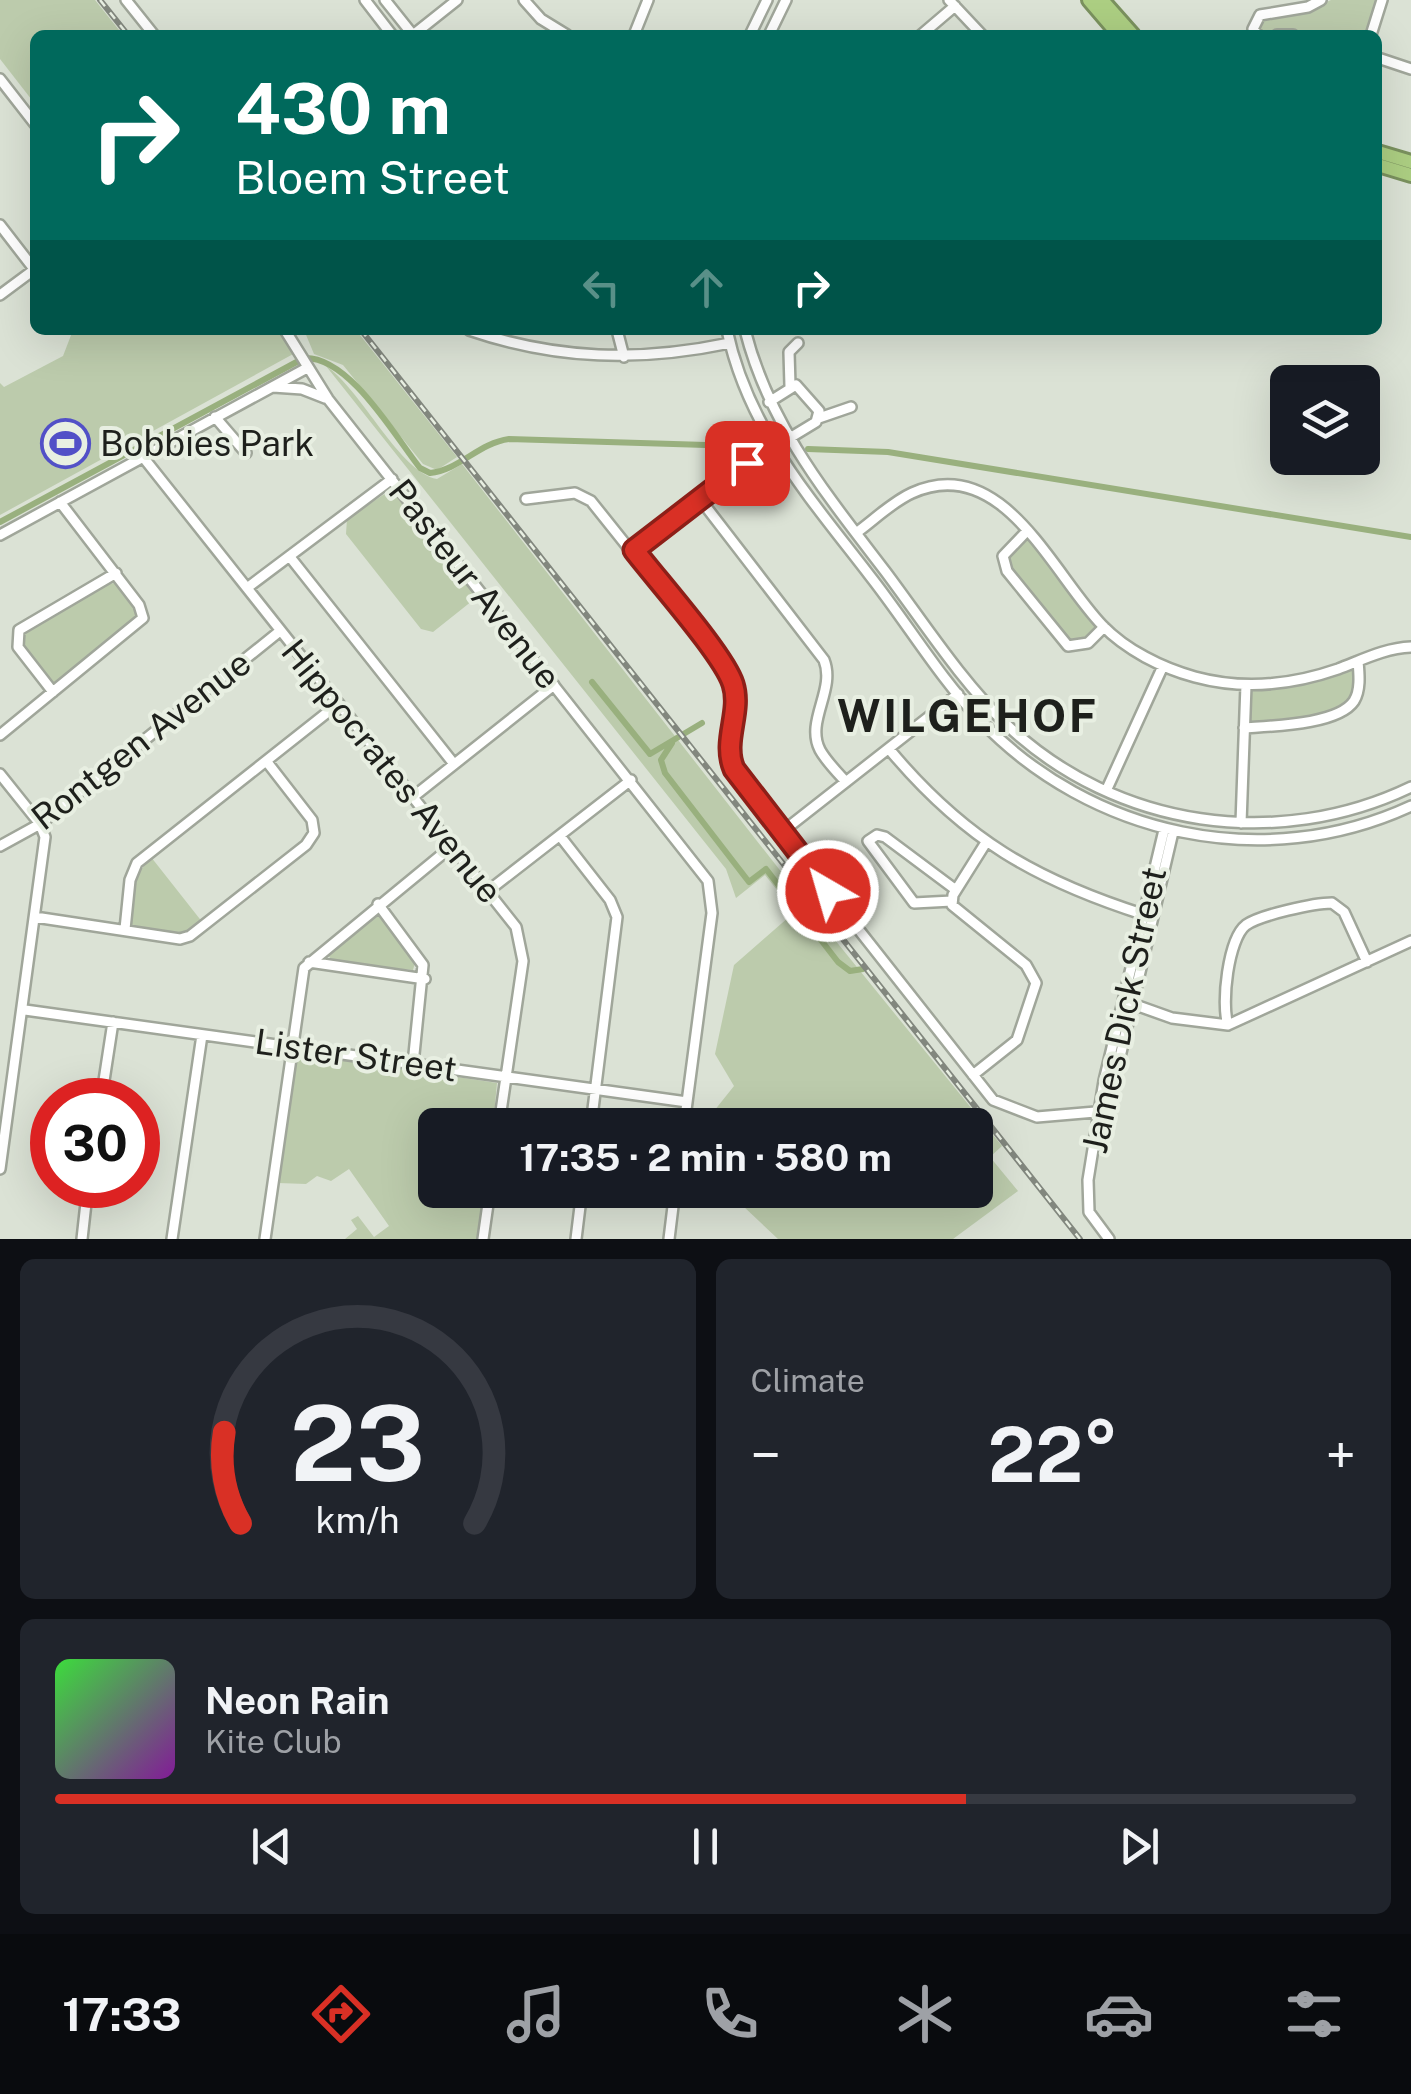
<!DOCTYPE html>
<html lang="en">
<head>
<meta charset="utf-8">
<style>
	body { margin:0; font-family:"Public Sans",sans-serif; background:#20242c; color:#f1f3f6; height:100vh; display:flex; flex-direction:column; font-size:38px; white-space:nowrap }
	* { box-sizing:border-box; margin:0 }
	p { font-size:32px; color:#9ea1a6 }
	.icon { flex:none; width:55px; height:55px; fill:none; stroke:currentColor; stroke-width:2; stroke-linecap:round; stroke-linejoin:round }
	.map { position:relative; height:1239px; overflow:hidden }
	.details { display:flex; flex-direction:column; gap:20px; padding:20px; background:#0d0f14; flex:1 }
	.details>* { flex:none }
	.banner { position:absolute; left:30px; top:30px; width:1352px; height:305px; border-radius:15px; box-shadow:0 10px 40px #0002; background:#00695c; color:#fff; overflow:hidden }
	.controls { position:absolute; left:1270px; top:365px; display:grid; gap:20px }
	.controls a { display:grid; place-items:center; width:110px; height:110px; border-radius:15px; background:#171b24; box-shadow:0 10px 40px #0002; font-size:50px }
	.speed { position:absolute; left:30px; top:1078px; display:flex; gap:20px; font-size:50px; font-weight:700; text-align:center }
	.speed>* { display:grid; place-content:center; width:130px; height:130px; border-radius:50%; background:#171b24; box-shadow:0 10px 40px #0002; line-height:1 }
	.speed .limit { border:15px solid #d22; background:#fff; color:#111 }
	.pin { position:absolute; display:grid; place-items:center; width:85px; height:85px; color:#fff; margin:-42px; border-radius:20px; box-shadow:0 5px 15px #0006 }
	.me { position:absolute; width:110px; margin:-55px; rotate:322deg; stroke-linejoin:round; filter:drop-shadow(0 0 8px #0008) }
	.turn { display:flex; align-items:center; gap:35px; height:210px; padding:0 40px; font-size:45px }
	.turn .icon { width:130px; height:130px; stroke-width:2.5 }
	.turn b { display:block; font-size:70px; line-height:85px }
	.lanes { display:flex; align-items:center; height:95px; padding:0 40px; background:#0003; justify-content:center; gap:50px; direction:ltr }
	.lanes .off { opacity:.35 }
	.big { font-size:75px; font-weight:700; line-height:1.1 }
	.details .widget { flex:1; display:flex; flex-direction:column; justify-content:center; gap:15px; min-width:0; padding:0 35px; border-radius:15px; background:#20242c }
	.details .dial { align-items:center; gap:0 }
	.dial svg { height:260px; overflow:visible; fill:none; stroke:#363941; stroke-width:7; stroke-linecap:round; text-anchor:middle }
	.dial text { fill:#f1f3f6; stroke:none }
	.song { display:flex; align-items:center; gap:30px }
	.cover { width:120px; height:120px; border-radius:15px; background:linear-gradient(135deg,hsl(120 70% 55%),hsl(290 70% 35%)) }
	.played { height:10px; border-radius:5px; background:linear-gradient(90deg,#d93025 70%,#363941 70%) }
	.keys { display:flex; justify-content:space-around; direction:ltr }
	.heat { display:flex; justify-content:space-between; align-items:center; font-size:55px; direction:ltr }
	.details .tiles { flex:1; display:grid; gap:20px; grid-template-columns:1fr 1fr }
	.widget:last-child { grid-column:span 2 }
	.trip { position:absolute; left:418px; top:1108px; width:575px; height:100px; border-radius:15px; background:#171b24; box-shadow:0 10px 40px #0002; font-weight:700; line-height:100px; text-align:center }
	.tab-bar { display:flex; height:160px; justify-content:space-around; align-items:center; background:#090b0e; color:#9ea1a6 }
	.tab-bar .icon { width:70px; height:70px }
	.tab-bar .on { color:#d93025 }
	.tab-bar b { font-size:45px; color:#f1f3f6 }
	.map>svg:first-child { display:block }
	.green { fill:#bccbac }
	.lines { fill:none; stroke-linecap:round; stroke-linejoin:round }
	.canal { stroke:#99b07e; stroke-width:6 }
	.minor-casing { stroke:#a0a69a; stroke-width:14 }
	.highway-casing { stroke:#7a915e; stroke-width:18 }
	.minor { stroke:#fff; stroke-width:9 }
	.highway { stroke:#acce82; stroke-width:12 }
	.rail-casing { stroke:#82877e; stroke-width:6 }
	.rail { stroke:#e8efe2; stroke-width:2.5; stroke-dasharray:8; stroke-linecap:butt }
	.route-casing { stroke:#8d1f18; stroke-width:25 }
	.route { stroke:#d93025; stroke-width:18 }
	.labels { text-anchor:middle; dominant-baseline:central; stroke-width:8; stroke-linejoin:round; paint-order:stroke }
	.poi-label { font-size:35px; fill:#1e201c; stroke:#e8efe2; text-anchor:start }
	.street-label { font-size:35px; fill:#1e201c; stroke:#e8efe2 }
	.district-label { font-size:45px; font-weight:bold; letter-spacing:2.5px; fill:#1e201c; stroke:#e8efe2 }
</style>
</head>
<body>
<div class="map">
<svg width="1411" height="1239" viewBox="0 0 1411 1239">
	<rect width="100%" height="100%" fill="#dbe2d5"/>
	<path class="green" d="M0,0H95L123,35H35V104L0,59Z
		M1331,0H1380L1371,35L1257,32L1260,19L1308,10Z
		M73,330H283L295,353L0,515V383L4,387L63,356Z
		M304,330H356L457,457L437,470L423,464L343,365L314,354Z
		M326,366C361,389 400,473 437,479L462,464L804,901L793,910L765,875L736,898L726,869Z
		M389,491L399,495L473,587L472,601L433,632L421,629L346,534L347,519Z
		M1028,539L1099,624L1087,643H1068L1008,564L1006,557Z
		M114,583L140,617L56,685L49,683L20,645L22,631L104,585Z
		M1352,667L1357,674L1353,701L1328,714L1251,724V689L1304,683Z
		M151,857L203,923C183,939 154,939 131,926L134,879Z
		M805,903L1002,1146L990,1157L1018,1191L953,1239H778L726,1190H975V1125H714V1111L734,1086L715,1054L734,965Z
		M377,914L416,959L413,970L333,963L327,953L369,915Z
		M306,1054L497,1083L493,1125H435V1190H485L478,1239H345L357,1229L351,1220L358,1216L374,1237L389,1226L349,1169L331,1181L317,1176L306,1184L278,1183L294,1063Z"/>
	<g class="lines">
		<path class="canal" d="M808,449L888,452L1411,537
			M0,522L304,358C349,356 394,435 420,468L430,473C459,470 479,443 509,439L739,446
			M592,682L650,754L702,723
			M672,743L661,760L665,773L749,882L766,869L838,962L850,971L863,969"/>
		<defs>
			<path id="minor" d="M126,0L154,35
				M365,0L392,35
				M385,0L413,35
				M524,0L541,19L567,35
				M949,0L982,35
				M413,35L457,0
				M634,35L648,0
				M750,35L767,0
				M769,35L786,0
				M921,35L955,6
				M1258,35L1253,29L1260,15L1308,7L1321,0
				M1277,35H1293
				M1371,35L1382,0
				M1378,58L1411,69
				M0,79L35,124
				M0,225L34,269
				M0,295L35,269
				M285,330L328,399L708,881L712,913L684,1125
				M469,330C557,360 639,362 730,343
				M617,330L624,357
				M727,330C748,429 810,498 870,576C907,623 939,677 980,720C1091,836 1264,874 1411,806
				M745,330C769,425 827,495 885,571C924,623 961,681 1008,726C1117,828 1278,851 1411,787
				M790,386L789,352L798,343
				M273,387L302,389L325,398
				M769,402L796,385L819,411L816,422L788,439
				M215,417L246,453
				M819,418L851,407
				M143,457L516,927L523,961L499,1125
				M526,499L575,493L591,501L730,675L736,707L729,754L740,779L993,1100L1037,1117L1107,1111
				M700,499L824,660C836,690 805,721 820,750C826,761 837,772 846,782
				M1027,531L1003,556L1007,571L1068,646L1088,643L1104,627
				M856,533C874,520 892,502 912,493C1002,452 1052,573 1102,625C1126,650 1162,668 1195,677C1243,690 1292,685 1338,669C1362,660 1385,648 1411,647
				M0,535L307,368
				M634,551L770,445
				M290,557L454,764
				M247,588L392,479
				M53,692L18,647L19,630L116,573
				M1244,728C1270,726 1338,725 1354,701C1361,690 1359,673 1358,661
				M0,735L143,618L139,605L60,502
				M889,749C964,839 1035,880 1145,915
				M0,774L40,824L45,837L0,1169
				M1106,791L1163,666
				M413,797L554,685
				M1241,823L1246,685
				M782,832L958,694
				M560,836L610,900L617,917L591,1125
				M0,846L40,824L280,631
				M488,891L631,780
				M952,901L914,903L868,841L877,835L885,837L956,890
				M378,904L423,965L413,1064
				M35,917L180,939L190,936L306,845L314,833L312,820L267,762
				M125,929L130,880L137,863L338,704
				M309,962L425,979
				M1130,1003L1172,1018L1228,1025L1411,941
				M25,1010L687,1102
				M1228,1025C1221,1004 1228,939 1246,925C1260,915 1314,903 1332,903L1344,912L1367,962
				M973,1075L1017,1040L1036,983L1026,965L952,905L953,895L985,844
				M101,1100L113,1022
				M1099,1146L1173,832
				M82,1239L88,1185
				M172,1239L202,1035
				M265,1239L304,968L451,847
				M483,1239L490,1190
				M576,1239L582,1190
				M669,1239L675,1190
				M1109,1239L1089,1212L1088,1180L1104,1081L1164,830"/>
			<path id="highway" d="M1089,0L1119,35
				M1102,0L1133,35
				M1378,152L1411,162
				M1378,165L1411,175"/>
		</defs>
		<use href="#minor" class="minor-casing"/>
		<use href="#highway" class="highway-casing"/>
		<use href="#minor" class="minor"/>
		<use href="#highway" class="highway"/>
		<defs>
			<path id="rail" d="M100,0L128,35
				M361,330L1080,1239"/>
		</defs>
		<use href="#rail" class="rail-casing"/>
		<use href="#rail" class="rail"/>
	</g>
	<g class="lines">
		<defs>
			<path id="route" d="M747,463L634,550C656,579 724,655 733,684C742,712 722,741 734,769L828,891"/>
		</defs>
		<use href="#route" class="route-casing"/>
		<use href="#route" class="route"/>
	</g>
	<defs>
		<symbol id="stadium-ring" viewBox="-11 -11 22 22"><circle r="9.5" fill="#e8efe2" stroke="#5250c7" stroke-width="1.5"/><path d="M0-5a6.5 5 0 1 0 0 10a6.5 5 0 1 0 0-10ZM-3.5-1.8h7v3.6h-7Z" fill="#5250c7"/></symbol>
	</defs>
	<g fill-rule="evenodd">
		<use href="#stadium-ring" x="38" y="416" width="55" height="55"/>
	</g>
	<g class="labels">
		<g class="poi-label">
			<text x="100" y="443">Bobbies Park</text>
		</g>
		<g class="street-label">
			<text transform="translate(475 584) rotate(52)">Pasteur Avenue</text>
			<text transform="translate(141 740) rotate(-38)">Rontgen Avenue</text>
			<text transform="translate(392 771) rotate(51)">Hippocrates Avenue</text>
			<text transform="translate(1124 1010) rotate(-78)">James Dick Street</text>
			<text transform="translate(356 1055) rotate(8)">Lister Street</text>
		</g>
		<g class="district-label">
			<text x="968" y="715">WILGEHOF</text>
		</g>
	</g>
</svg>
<div class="controls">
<a><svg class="icon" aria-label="layers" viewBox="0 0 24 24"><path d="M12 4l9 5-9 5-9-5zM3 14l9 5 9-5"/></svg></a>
</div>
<div class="speed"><div class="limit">30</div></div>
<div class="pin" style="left:747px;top:463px;background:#d93025"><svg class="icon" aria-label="arrive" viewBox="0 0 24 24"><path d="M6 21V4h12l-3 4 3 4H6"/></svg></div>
<svg class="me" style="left:828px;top:891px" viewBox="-20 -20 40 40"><circle r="17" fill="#d93025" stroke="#fff" stroke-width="3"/><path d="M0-11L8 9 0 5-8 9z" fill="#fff"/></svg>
<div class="trip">17:35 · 2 min · 580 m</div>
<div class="banner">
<div class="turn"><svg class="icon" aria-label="right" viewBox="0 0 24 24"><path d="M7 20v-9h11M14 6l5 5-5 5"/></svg><div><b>430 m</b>Bloem Street</div></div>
<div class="lanes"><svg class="icon off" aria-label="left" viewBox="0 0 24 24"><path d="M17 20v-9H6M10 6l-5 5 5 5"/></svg><svg class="icon off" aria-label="ahead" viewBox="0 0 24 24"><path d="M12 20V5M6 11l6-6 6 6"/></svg><svg class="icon" aria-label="right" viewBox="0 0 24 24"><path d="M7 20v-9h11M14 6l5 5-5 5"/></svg></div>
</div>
</div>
<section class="details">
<div class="tiles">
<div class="widget dial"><svg viewBox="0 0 100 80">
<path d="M14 69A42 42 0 1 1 86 69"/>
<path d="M14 69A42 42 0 0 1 9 41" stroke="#d93025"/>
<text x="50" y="56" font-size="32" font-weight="700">23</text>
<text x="50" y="72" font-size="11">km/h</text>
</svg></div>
<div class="widget"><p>Climate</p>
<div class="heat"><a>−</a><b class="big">22°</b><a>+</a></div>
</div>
<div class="widget">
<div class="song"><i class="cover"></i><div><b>Neon Rain</b><p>Kite Club</p></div></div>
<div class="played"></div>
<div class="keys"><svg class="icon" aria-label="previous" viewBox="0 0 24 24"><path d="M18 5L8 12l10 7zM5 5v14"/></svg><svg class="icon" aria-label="pause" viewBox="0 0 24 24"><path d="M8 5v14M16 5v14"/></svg><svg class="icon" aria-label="next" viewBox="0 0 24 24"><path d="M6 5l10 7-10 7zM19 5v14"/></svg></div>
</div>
</div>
</section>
<nav class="tab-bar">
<b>17:33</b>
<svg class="icon on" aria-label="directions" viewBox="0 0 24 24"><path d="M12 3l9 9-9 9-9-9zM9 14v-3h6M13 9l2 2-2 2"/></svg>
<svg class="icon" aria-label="music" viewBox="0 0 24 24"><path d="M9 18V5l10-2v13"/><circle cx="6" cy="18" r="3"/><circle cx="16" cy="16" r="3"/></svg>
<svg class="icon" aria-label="phone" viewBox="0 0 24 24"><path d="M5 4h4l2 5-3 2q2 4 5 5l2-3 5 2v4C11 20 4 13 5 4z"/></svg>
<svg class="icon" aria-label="climate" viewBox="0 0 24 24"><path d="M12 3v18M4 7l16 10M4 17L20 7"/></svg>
<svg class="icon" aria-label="car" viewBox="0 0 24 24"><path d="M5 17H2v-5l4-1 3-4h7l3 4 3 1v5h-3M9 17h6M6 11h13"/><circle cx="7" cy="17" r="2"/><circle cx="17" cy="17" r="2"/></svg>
<svg class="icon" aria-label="filters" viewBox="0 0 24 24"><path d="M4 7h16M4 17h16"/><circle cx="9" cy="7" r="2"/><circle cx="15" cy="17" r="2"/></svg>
</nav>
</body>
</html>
